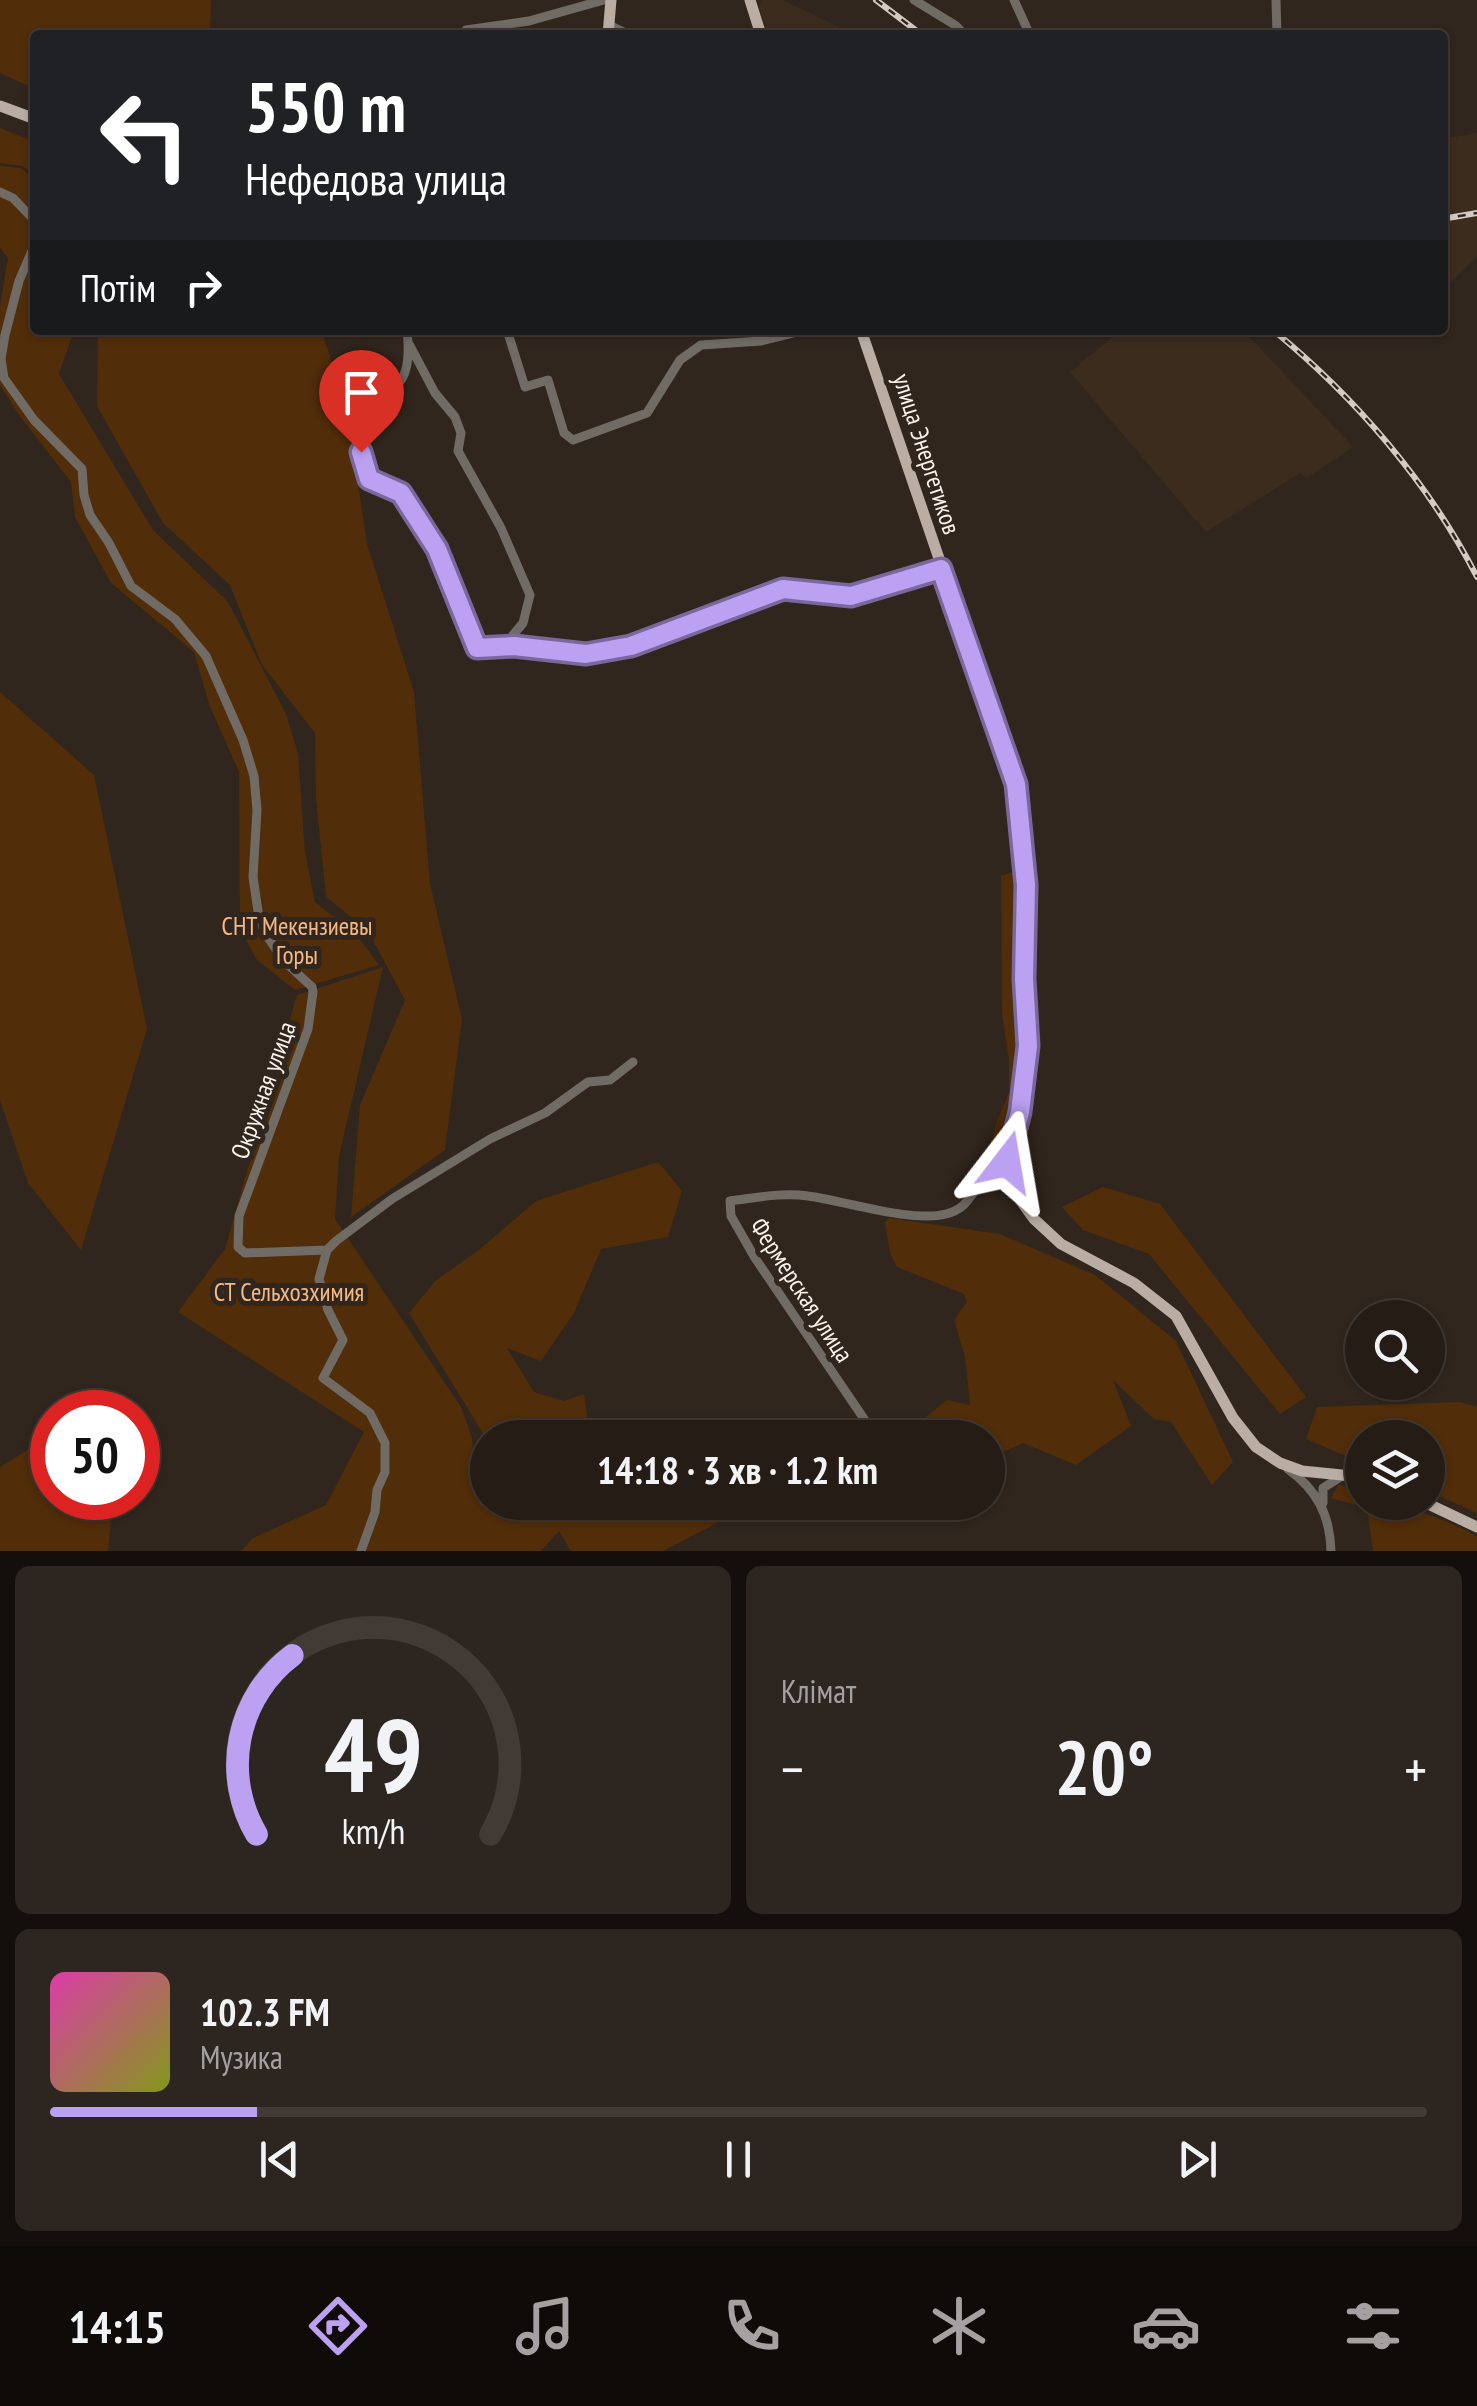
<!DOCTYPE html>
<html lang="uk">
<head>
<meta charset="utf-8">
<style>
	body { margin:0; font-family:"PT Sans Narrow",sans-serif; background:#2d251f; color:#f1f3f6; height:100vh; display:flex; flex-direction:column; font-size:38px; white-space:nowrap }
	* { box-sizing:border-box; margin:0 }
	p { font-size:32px; color:#a3a1a1 }
	.icon { flex:none; width:55px; height:55px; fill:none; stroke:currentColor; stroke-width:2; stroke-linecap:round; stroke-linejoin:round }
	.map { position:relative; height:1551px; overflow:hidden }
	.panel { display:flex; flex-direction:column; gap:15px; padding:15px; background:#140f0c; flex:1 }
	.panel>* { flex:none }
	.banner { position:absolute; left:30px; top:30px; width:1418px; height:305px; border-radius:10px; box-shadow:0 2px 8px #0004,0 0 0 2px #423a35; background:#202124; color:#fff; overflow:hidden }
	.buttons { position:absolute; left:1345px; top:1300px; display:grid; gap:20px }
	.buttons a { display:grid; place-items:center; width:100px; height:100px; border-radius:50%; background:#251c16; box-shadow:0 2px 8px #0004,0 0 0 2px #423a35; font-size:50px }
	.speed { position:absolute; left:30px; top:1390px; display:flex; gap:20px; font-size:50px; font-weight:700; text-align:center }
	.speed>* { display:grid; place-content:center; width:130px; height:130px; border-radius:50%; background:#251c16; box-shadow:0 2px 8px #0004,0 0 0 2px #423a35; line-height:1 }
	.speed .limit { border:15px solid #d22; background:#fff; color:#111 }
	.pin { position:absolute; display:grid; place-items:center; width:85px; height:85px; color:#fff; margin:-102px -42px; border-radius:50% 50% 50% 0; rotate:-45deg; box-shadow:0 0 10px #0007 }
	.pin .icon { rotate:45deg }
	.me { position:absolute; width:110px; margin:-55px; rotate:14deg; stroke-linejoin:round; filter:drop-shadow(0 0 8px #0008) }
	.turn { display:flex; align-items:center; gap:35px; height:210px; padding:0 50px; font-size:45px }
	.turn .icon { width:130px; height:130px; stroke-width:2.5 }
	.turn b { display:block; font-size:70px; line-height:85px }
	.then { display:flex; align-items:center; height:95px; padding:0 50px; background:#0003; gap:20px; font-size:38px }
	.big { font-size:75px; font-weight:700; line-height:1.1 }
	.panel .widget { flex:1; display:flex; flex-direction:column; justify-content:center; gap:15px; min-width:0; padding:0 35px; border-radius:15px; background:#2d251f }
	.panel .dial { align-items:center; gap:0 }
	.dial svg { height:260px; overflow:visible; fill:none; stroke:#423a35; stroke-width:7; stroke-linecap:round; text-anchor:middle }
	.dial text { fill:#f1f3f6; stroke:none }
	.song { display:flex; align-items:center; gap:30px }
	.cover { width:120px; height:120px; border-radius:15px; background:linear-gradient(135deg,hsl(320 70% 55%),hsl(70 70% 35%)) }
	.played { height:10px; border-radius:5px; background:linear-gradient(90deg,#bca0f2 15%,#423a35 15%) }
	.keys { display:flex; justify-content:space-around; direction:ltr }
	.heat { display:flex; justify-content:space-between; align-items:center; font-size:55px; direction:ltr }
	.panel .tiles { flex:1; display:grid; gap:15px; grid-template-columns:1fr 1fr }
	.widget:last-child { grid-column:span 2 }
	.trip { position:absolute; left:470px; top:1420px; width:535px; height:100px; border-radius:50px; background:#251c16; box-shadow:0 2px 8px #0004,0 0 0 2px #423a35; font-weight:700; line-height:100px; text-align:center }
	.menu { display:flex; height:160px; justify-content:space-around; align-items:center; background:#0f0b09; color:#a3a1a1 }
	.menu .icon { width:70px; height:70px }
	.menu .selected { color:#bca0f2 }
	.menu b { font-size:45px; color:#f1f3f6 }
	.map>svg:first-child { display:block }
	.built { fill:#3c2c1e }
	.green { fill:#512d09 }
	.lines { fill:none; stroke-linecap:round; stroke-linejoin:round }
	.minor { stroke:#716b66; stroke-width:9 }
	.major { stroke:#baaea4; stroke-width:11 }
	.rail-casing { stroke:#d4cbc5; stroke-width:6 }
	.rail { stroke:#31261d; stroke-width:2.5; stroke-dasharray:8; stroke-linecap:butt }
	.route-casing { stroke:#7a689d; stroke-width:25 }
	.route { stroke:#bca0f2; stroke-width:18 }
	.labels { text-anchor:middle; dominant-baseline:central; stroke-width:10; stroke-linejoin:round; paint-order:stroke }
	.street-label { font-size:25px; fill:#fbf3ed; stroke:#31261d }
	.park-label { font-size:25px; fill:#f6b884; stroke:#31261d }
</style>
</head>
<body>
<div class="map">
<svg width="1477" height="1551" viewBox="0 0 1477 1551">
	<rect width="100%" height="100%" fill="#31261d"/>
	<path class="built" d="M763,0H783L841,28L843,35H769L759,7Z
		M1477,133V256L1452,281L1443,282V139Z
		M1121,330H1243L1353,447L1306,478L1300,473L1206,532L1070,372Z"/>
	<path class="green" d="M0,0H211L210,35H35V89L0,73Z
		M0,128L35,142V174L22,166L0,163Z
		M0,166L21,168L35,179V330H74L59,374L153,530L228,602L286,714L298,753L305,852L315,902L356,934L379,965L295,990L257,960L240,929L239,772L209,704L194,652L111,583L75,517L71,482L19,415L0,385V306L8,258L0,248Z
		M98,330H321L346,403L367,544L414,692L430,884L462,1019L445,1150L351,1217L360,1105L405,1000L369,933L326,896L316,798L315,733L262,665L230,585L163,523L97,406Z
		M0,692L94,775L147,1029L81,1250L28,1183L0,1100Z
		M1013,872L1020,1041L1016,1092L1003,1153L995,1158L989,1149L997,1121L1009,1093V1060L1002,1014L1001,876Z
		M383,967L339,1156L335,1219L461,1407L472,1438L474,1463L487,1457L488,1502L755,1503L663,1551H571L559,1531L541,1551H241L253,1538L326,1505L364,1432L178,1312L225,1249L297,995Z
		M658,1162L682,1191L668,1237L601,1249L574,1313L541,1361L507,1348L534,1392L564,1401L584,1394L590,1437L488,1438L487,1440L409,1313L435,1281L479,1250L536,1201Z
		M1103,1187L1160,1204L1306,1397L1280,1414L1149,1254L1083,1230L1062,1207Z
		M889,1218L1000,1234L1095,1275L1176,1341L1233,1462L1212,1485L1171,1422L1154,1419L1113,1380L1131,1426L1076,1465L1023,1443L988,1458V1438L975,1437L981,1424L960,1438L916,1425L947,1400L970,1405L965,1357L954,1320L967,1302L964,1294L897,1267L890,1253L885,1222Z
		M1460,1402L1477,1407V1513L1428,1491V1438H1362V1463L1306,1439L1317,1407Z
		M52,1435V1498H113L108,1551H0V1467Z
		M1339,1484L1362,1493V1502C1403,1502 1441,1518 1477,1536V1551H1373L1367,1508L1331,1498Z"/>
	<g class="lines">
		<path class="minor" d="M914,0L955,25L965,35
			M1014,0L1030,35
			M1276,0L1277,35
			M609,25L630,35
			M466,30L529,21L604,0
			M0,192L13,198L35,221
			M35,244L19,281L5,335L1,359L4,378L34,420L82,469L84,495L90,515L109,543L131,586L175,619L206,656L243,740L254,776L257,810L253,877L259,918L265,933L284,961L312,987L313,992L308,1029L239,1216L238,1247L245,1253L327,1250
			M407,330L408,342L435,393L455,417L461,433L458,451L501,528L530,595L523,623L513,635V646
			M507,330L525,387L548,380L564,433L573,440L647,413L680,360L701,345L761,341L806,330
			M408,342C411,400 380,384 356,418L361,452L369,479L401,493L437,549L477,647L513,646L586,654L631,646L783,589L851,596L941,569
			M877,1438L755,1258L731,1216L730,1201C755,1198 783,1192 808,1196C845,1201 911,1223 946,1214C976,1206 968,1184 998,1173L1009,1179
			M1288,1469C1317,1490 1330,1515 1331,1551
			M1323,1503V1488L1342,1476
			M361,1551L375,1512L377,1490L385,1472V1443L370,1413L323,1378L343,1340L328,1310L319,1279L327,1250L336,1241L392,1199L490,1139L545,1113L588,1082L610,1080L633,1062"/>
		<path class="major" d="M750,0L761,35
			M608,35L611,0
			M0,106L35,119
			M861,330L1016,784L1025,885L1024,979L1028,1046L1020,1113L1007,1162L1013,1190L1034,1219L1061,1244L1134,1283L1176,1316L1233,1418L1256,1447L1280,1463L1302,1471L1362,1477
			M1424,1502L1477,1527"/>
		<defs>
			<path id="rail" d="M876,0L922,35
				M1442,219L1477,213
				M1273,330C1355,397 1429,483 1477,577"/>
		</defs>
		<use href="#rail" class="rail-casing"/>
		<use href="#rail" class="rail"/>
	</g>
	<g class="lines">
		<defs>
			<path id="route" d="M361,452L369,479L401,493L437,549L477,648L514,646L586,654L631,646L783,589L851,596L941,569L1016,784L1026,885L1024,979L1028,1046L1020,1112L1007,1162"/>
		</defs>
		<use href="#route" class="route-casing"/>
		<use href="#route" class="route"/>
	</g>
	<g class="labels">
		<g class="street-label">
			<text transform="translate(927 454) rotate(72)">улица Энергетиков</text>
			<text transform="translate(263 1090) rotate(-70)">Окружная улица</text>
			<text transform="translate(802 1290) rotate(57)">Фермерская улица</text>
		</g>
		<g class="park-label">
			<text x="297" y="926">СНТ Мекензиевы<tspan x="297" dy="29">Горы</tspan></text>
			<text x="289" y="1292">СТ Сельхозхимия</text>
		</g>
	</g>
</svg>
<div class="buttons">
<a><svg class="icon" aria-label="search" viewBox="0 0 24 24"><circle cx="10" cy="10" r="6"/><path d="M15 15l6 6"/></svg></a>
<a><svg class="icon" aria-label="layers" viewBox="0 0 24 24"><path d="M12 4l9 5-9 5-9-5zM3 14l9 5 9-5"/></svg></a>
</div>
<div class="speed"><div class="limit">50</div></div>
<div class="pin" style="left:361px;top:452px;background:#d93025"><svg class="icon" aria-label="arrive" viewBox="0 0 24 24"><path d="M6 21V4h12l-3 4 3 4H6"/></svg></div>
<svg class="me" style="left:1007px;top:1162px" viewBox="-20 -20 40 40"><path d="M0-17L14 15 0 8-14 15z" fill="#bca0f2" stroke="#fff" stroke-width="4"/></svg>
<div class="trip">14:18 · 3 хв · 1.2 km</div>
<div class="banner">
<div class="turn"><svg class="icon" aria-label="left" viewBox="0 0 24 24"><path d="M17 20v-9H6M10 6l-5 5 5 5"/></svg><div><b>550 m</b>Нефедова улица</div></div>
<div class="then">Потім<svg class="icon" aria-label="right" viewBox="0 0 24 24"><path d="M7 20v-9h11M14 6l5 5-5 5"/></svg></div>
</div>
</div>
<section class="panel">
<div class="tiles">
<div class="widget dial"><svg viewBox="0 0 100 80">
<path d="M14 69A42 42 0 1 1 86 69"/>
<path d="M14 69A42 42 0 0 1 25 14" stroke="#bca0f2"/>
<text x="50" y="56" font-size="32" font-weight="700">49</text>
<text x="50" y="72" font-size="11">km/h</text>
</svg></div>
<div class="widget"><p>Клімат</p>
<div class="heat"><a>−</a><b class="big">20°</b><a>+</a></div>
</div>
<div class="widget">
<div class="song"><i class="cover"></i><div><b>102.3 FM</b><p>Музика</p></div></div>
<div class="played"></div>
<div class="keys"><svg class="icon" aria-label="previous" viewBox="0 0 24 24"><path d="M18 5L8 12l10 7zM5 5v14"/></svg><svg class="icon" aria-label="pause" viewBox="0 0 24 24"><path d="M8 5v14M16 5v14"/></svg><svg class="icon" aria-label="next" viewBox="0 0 24 24"><path d="M6 5l10 7-10 7zM19 5v14"/></svg></div>
</div>
</div>
</section>
<nav class="menu">
<b>14:15</b>
<svg class="icon selected" aria-label="directions" viewBox="0 0 24 24"><path d="M12 3l9 9-9 9-9-9zM9 14v-3h6M13 9l2 2-2 2"/></svg>
<svg class="icon" aria-label="music" viewBox="0 0 24 24"><path d="M9 18V5l10-2v13"/><circle cx="6" cy="18" r="3"/><circle cx="16" cy="16" r="3"/></svg>
<svg class="icon" aria-label="phone" viewBox="0 0 24 24"><path d="M5 4h4l2 5-3 2q2 4 5 5l2-3 5 2v4C11 20 4 13 5 4z"/></svg>
<svg class="icon" aria-label="climate" viewBox="0 0 24 24"><path d="M12 3v18M4 7l16 10M4 17L20 7"/></svg>
<svg class="icon" aria-label="car" viewBox="0 0 24 24"><path d="M5 17H2v-5l4-1 3-4h7l3 4 3 1v5h-3M9 17h6M6 11h13"/><circle cx="7" cy="17" r="2"/><circle cx="17" cy="17" r="2"/></svg>
<svg class="icon" aria-label="filters" viewBox="0 0 24 24"><path d="M4 7h16M4 17h16"/><circle cx="9" cy="7" r="2"/><circle cx="15" cy="17" r="2"/></svg>
</nav>
</body>
</html>
